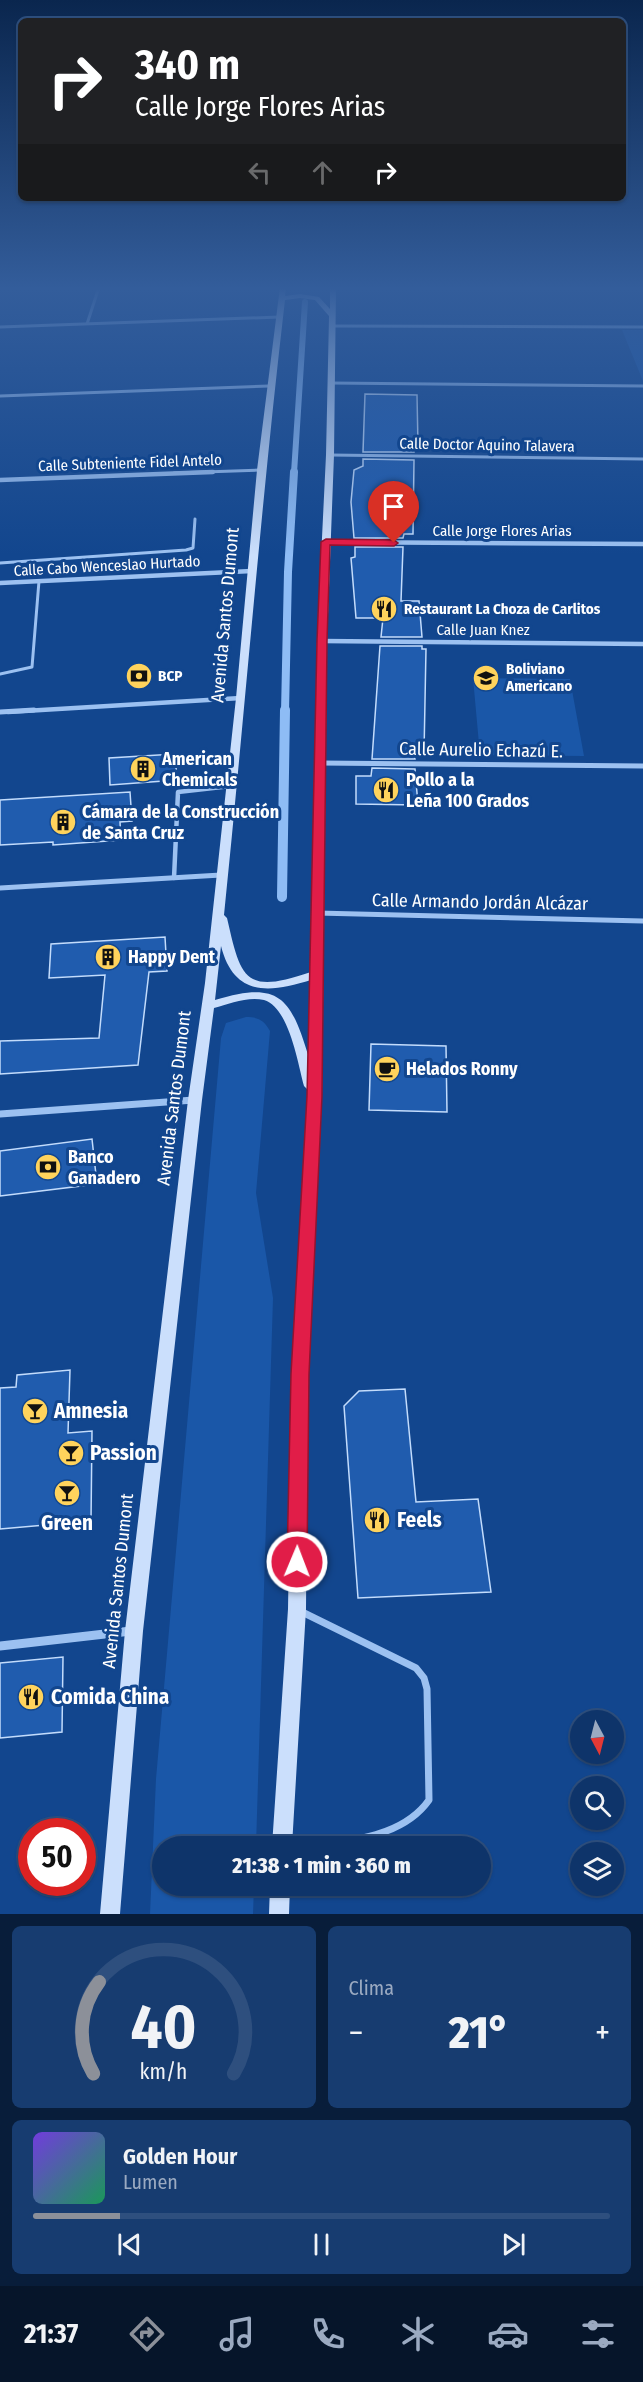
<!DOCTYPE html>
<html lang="es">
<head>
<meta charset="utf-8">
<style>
	body { margin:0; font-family:"Fira Sans Condensed",sans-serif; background:#173c70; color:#f1f3f6; height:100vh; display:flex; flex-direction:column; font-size:22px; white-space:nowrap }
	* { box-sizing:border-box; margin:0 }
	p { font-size:20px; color:#9baac1 }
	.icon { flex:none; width:33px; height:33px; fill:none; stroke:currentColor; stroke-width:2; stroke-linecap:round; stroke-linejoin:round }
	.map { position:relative; height:1914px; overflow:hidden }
	.details { display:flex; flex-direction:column; gap:12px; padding:12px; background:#081d3a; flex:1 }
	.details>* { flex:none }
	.guide { position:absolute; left:18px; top:18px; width:608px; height:183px; border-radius:9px; box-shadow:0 2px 4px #0004,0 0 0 2px #2e4f7e; background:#202124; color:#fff; overflow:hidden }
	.needle { width:39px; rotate:173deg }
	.buttons { position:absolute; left:570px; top:1710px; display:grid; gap:12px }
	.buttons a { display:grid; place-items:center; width:54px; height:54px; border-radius:50%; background:#0e346a; box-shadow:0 2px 4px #0004,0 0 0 2px #2e4f7e; font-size:30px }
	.speed { position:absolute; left:18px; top:1818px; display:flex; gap:12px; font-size:30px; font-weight:700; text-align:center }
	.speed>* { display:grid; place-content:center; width:78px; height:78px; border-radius:50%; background:#0e346a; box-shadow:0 2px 4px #0004,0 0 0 2px #2e4f7e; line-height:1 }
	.speed .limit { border:9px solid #d22; background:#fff; color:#111 }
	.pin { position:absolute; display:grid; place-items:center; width:51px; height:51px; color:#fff; margin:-62px -26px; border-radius:50% 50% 50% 0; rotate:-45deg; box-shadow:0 0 6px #0007 }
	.pin .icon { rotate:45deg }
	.me { position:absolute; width:66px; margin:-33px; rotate:1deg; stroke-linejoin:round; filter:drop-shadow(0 0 4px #0008) }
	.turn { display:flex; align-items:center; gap:21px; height:126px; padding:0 18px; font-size:27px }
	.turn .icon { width:78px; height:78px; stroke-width:2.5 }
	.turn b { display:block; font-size:42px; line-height:51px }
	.lanes { display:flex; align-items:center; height:57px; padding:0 18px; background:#0003; justify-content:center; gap:30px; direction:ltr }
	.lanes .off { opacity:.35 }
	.big { font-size:45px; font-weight:800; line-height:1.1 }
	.details .tile { flex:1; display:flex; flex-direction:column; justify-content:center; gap:9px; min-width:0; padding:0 21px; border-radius:9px; background:#173c70 }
	.details .dial { align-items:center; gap:0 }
	.dial svg { height:156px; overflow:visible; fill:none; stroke:#2e4f7e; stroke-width:7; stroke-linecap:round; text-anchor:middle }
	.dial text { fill:#f1f3f6; stroke:none }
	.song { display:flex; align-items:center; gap:18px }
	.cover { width:72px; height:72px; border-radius:9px; background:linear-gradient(135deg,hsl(260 70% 55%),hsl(150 70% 35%)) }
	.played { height:6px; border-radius:3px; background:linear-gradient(90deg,#8c9099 15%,#2e4f7e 15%) }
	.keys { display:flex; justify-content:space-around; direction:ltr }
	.heat { display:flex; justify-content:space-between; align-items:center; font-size:33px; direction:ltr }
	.details .tiles { flex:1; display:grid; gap:12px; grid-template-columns:1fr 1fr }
	.tile:last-child { grid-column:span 2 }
	.trip { position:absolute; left:152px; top:1836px; width:339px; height:60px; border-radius:30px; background:#0e346a; box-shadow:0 2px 4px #0004,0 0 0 2px #2e4f7e; font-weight:800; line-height:60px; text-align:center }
	.menu { display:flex; height:96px; justify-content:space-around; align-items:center; background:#06152a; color:#9baac1 }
	.menu .icon { width:42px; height:42px }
	.menu .current { color:#8c9099 }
	.menu b { font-size:27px; color:#f1f3f6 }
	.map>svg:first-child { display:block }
	.green { fill:#1a57a8 }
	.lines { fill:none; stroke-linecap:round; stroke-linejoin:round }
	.stream-far2 { stroke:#8ebcf5; stroke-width:6 }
	.stream-far1 { stroke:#8ebcf5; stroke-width:8 }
	.stream { stroke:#8ebcf5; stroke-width:10 }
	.building { fill:#205cae; stroke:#c3dcfc; stroke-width:1.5 }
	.lane-far2 { stroke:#9cc1f1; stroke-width:3 }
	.lane-far1 { stroke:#9cc1f1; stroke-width:4.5 }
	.lane { stroke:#9cc1f1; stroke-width:7 }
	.street-far4 { stroke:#9cc1f1; stroke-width:3 }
	.street-far3 { stroke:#9cc1f1; stroke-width:4.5 }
	.street-far2 { stroke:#9cc1f1; stroke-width:5 }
	.street-far1 { stroke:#9cc1f1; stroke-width:7 }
	.street { stroke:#9cc1f1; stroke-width:9 }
	.secondary { fill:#cbdffc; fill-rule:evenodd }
	.route { fill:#e11d48; stroke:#92132f; stroke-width:1.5 }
	.labels { text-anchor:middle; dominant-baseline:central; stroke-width:6; stroke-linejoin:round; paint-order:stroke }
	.far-street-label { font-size:15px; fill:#fff; stroke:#12468e }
	.far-poi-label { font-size:15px; font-weight:bold; fill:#fff; stroke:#12468e; text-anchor:start }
	.street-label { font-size:18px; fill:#fff; stroke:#12468e }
	.poi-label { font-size:18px; font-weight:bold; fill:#fff; stroke:#12468e; text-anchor:start }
	.near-poi-label { font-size:21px; font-weight:bold; fill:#fff; stroke:#12468e; text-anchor:start }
</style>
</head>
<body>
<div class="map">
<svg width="643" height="1914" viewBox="0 0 643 1914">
	<rect width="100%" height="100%" fill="#12468e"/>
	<path class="green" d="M622,330H643V381Z
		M473,678L570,679L584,756L480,755Z
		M246,1017C258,1017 264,1020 270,1031L256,1193L273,1298L256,1846H162V1886H254L253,1914H150L156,1779L221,1038L226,1023Z"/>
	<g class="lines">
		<path class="stream-far2" d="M294,473L305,302"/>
		<path class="stream-far1" d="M285,712L288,572L294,472"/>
		<path class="stream" d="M282,897L285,710"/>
	</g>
	<path class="building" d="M365,394L417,395L418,445H414V452H363Z
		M363,459L414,460L413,534H404L403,538H354L351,502L354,470L363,466Z
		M355,547H403L401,601H419L422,637H381L383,618H356L351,558L355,557Z
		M380,646H422V649H426L424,753H414L415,759H372Z
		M175,754L177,780L110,785L109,758Z
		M372,768L415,769L418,805L356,804V776H371Z
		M130,792L132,821L120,822L121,840L53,845V842L0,845V800Z
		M165,937L167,971L149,972L138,1065L0,1074V1041L99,1038L105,975L49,978L51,944Z
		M371,1044L446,1046L447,1112L369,1110Z
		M92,1139L97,1184L0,1196V1151Z
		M70,1370L68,1433L92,1431L91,1521L0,1529V1388L16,1387L17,1375Z
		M405,1389L416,1502L478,1499L491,1592L358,1598L344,1406L359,1391Z
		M63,1657L62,1732L0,1738V1663Z"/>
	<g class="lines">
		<path class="lane-far2" d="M0,563L186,550L193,548L195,519
			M0,674L32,667L39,581"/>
		<path class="lane-far1" d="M174,878L178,792L231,786"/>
		<path class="lane" d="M300,1611L416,1668L424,1678L427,1689L429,1800C405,1834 360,1839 322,1846"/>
		<path class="street-far4" d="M87,324L99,287
			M331,326L643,327
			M0,327L279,317
			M331,383L643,386
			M0,396L269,386
			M330,455L643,459
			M174,473L261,470"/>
		<path class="street-far3" d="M0,480L213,472
			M326,542L643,544
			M0,583L252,571
			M322,641L643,644
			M8,712L241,698"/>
		<path class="street-far2" d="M0,712L34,710
			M320,763L643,766
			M0,888L221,875
			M317,913L643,921"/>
		<path class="street-far1" d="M0,1114L194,1100"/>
		<path class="street" d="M0,1646L131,1631"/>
		<path class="secondary" d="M280,287H286L285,296L300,294L319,297L330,309V287H336L334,455L327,641L322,1096L308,1374L306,1609L292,1846H272L288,1609L292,1374L308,1090L304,1086C298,1064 289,1007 264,1000C248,996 229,1004 214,1008L202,1100L143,1631L120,1914H100L125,1631L188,1100L205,983L236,698L257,470ZM300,298L315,300L329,316L326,455L317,641L311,972C244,995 241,979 227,918L224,915C245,710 261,504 285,300ZM221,946C234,997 269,993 311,980L309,1058C291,998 280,980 215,1000Z
			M270,1886H290L289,1914H269Z"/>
	</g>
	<linearGradient id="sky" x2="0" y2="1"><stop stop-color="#0a264e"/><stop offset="0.52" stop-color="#335d9b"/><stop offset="1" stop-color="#335d9b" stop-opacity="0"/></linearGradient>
	<rect width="643" height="555" fill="url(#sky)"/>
	<path class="route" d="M326,539L394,540L398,543L394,546L330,545L327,641L322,1096L309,1374L307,1562L304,1568L297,1571L290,1568L287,1562L291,1374L307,1096L317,641L321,542Z"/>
	<defs>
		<symbol id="restaurant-disc" viewBox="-11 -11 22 22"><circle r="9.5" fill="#ffd35c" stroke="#12468e"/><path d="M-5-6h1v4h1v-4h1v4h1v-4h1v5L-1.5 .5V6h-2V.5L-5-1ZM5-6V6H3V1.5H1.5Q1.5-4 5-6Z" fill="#111"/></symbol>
		<symbol id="bank-disc" viewBox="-11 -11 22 22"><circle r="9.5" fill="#ffd35c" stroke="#12468e"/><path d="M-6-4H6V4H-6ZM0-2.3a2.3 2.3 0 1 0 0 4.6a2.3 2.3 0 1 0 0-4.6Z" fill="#111"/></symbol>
		<symbol id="school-disc" viewBox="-11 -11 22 22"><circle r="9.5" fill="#ffd35c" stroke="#12468e"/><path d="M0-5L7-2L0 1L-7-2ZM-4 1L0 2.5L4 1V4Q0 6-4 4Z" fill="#111"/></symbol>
		<symbol id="building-disc" viewBox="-11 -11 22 22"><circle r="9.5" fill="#ffd35c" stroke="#12468e"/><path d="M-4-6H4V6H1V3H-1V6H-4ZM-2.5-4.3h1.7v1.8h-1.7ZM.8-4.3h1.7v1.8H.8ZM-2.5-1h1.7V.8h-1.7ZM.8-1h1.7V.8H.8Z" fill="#111"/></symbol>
		<symbol id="cafe-disc" viewBox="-11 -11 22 22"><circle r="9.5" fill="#ffd35c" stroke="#12468e"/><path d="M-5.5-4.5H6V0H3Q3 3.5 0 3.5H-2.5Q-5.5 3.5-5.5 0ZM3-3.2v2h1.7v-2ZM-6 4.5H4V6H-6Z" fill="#111"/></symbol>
		<symbol id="bar-disc" viewBox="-11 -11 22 22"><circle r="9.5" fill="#ffd35c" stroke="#12468e"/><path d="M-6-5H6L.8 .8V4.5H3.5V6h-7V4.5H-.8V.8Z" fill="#111"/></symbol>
	</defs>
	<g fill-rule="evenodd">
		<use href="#restaurant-disc" x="369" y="594" width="30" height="30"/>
		<use href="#bank-disc" x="124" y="661" width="30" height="30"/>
		<use href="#school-disc" x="471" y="663" width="30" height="30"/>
		<use href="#building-disc" x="128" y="754" width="30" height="30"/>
		<use href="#restaurant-disc" x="371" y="775" width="30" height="30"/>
		<use href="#building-disc" x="48" y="807" width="30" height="30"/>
		<use href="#building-disc" x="93" y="942" width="30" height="30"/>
		<use href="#cafe-disc" x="372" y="1054" width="30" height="30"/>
		<use href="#bank-disc" x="33" y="1152" width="30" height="30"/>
		<use href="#bar-disc" x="20" y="1396" width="30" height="30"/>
		<use href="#bar-disc" x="56" y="1438" width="30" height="30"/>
		<use href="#bar-disc" x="52" y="1478" width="30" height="30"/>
		<use href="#restaurant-disc" x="362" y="1505" width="30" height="30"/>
		<use href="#restaurant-disc" x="16" y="1682" width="30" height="30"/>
	</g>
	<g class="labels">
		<g class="far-street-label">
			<text transform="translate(487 445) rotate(1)">Calle Doctor Aquino Talavera</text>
			<text transform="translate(130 463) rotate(-2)">Calle Subteniente Fidel Antelo</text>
			<text x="502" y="531">Calle Jorge Flores Arias</text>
			<text transform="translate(107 566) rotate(-3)">Calle Cabo Wenceslao Hurtado</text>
			<text x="483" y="630">Calle Juan Knez</text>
		</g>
		<g class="far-poi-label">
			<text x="404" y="609">Restaurant La Choza de Carlitos</text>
			<text x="506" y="669">Boliviano<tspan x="506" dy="17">Americano</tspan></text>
			<text x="158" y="676">BCP</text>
		</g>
		<g class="street-label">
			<text transform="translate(225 615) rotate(-85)">Avenida Santos Dumont</text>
			<text transform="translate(481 750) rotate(1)">Calle Aurelio Echazú E.</text>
			<text transform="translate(480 902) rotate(1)">Calle Armando Jordán Alcázar</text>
			<text transform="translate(174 1098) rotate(-83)">Avenida Santos Dumont</text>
			<text transform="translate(118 1581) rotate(-84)">Avenida Santos Dumont</text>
		</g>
		<g class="poi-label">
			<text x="162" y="759">American<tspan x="162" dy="21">Chemicals</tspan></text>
			<text x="406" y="780">Pollo a la<tspan x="406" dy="21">Leña 100 Grados</tspan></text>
			<text x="82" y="812">Cámara de la Construcción<tspan x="82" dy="21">de Santa Cruz</tspan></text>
			<text x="128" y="957">Happy Dent</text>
			<text x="406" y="1069">Helados Ronny</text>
			<text x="68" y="1157">Banco<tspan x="68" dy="21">Ganadero</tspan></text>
		</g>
		<g class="near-poi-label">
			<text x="54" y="1411">Amnesia</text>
			<text x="90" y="1453">Passion</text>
			<text x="397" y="1520">Feels</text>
			<text x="67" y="1523" text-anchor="middle">Green</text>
			<text x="51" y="1697">Comida China</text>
		</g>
	</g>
</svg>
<div class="buttons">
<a><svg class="needle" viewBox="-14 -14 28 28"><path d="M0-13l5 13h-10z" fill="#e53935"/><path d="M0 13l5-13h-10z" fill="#9baac1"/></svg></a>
<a><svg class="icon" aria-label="search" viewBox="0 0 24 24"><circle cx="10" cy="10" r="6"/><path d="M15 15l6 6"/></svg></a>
<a><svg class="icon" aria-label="layers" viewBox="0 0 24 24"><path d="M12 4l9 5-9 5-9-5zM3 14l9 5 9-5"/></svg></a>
</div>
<div class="speed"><div class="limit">50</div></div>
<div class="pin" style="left:394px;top:543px;background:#d93025"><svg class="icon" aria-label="arrive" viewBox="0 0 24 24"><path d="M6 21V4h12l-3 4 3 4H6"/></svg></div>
<svg class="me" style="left:297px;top:1562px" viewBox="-20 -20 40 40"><circle r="17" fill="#e11d48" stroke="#fff" stroke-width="3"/><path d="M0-11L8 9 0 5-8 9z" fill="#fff"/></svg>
<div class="trip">21:38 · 1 min · 360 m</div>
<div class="guide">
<div class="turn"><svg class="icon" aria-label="right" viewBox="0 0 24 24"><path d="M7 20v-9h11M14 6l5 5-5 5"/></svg><div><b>340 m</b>Calle Jorge Flores Arias</div></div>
<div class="lanes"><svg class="icon off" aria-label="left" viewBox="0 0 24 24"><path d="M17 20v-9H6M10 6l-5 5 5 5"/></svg><svg class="icon off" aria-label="ahead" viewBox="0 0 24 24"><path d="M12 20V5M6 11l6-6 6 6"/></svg><svg class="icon" aria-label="right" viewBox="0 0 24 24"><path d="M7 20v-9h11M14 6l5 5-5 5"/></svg></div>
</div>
</div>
<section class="details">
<div class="tiles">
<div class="tile dial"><svg viewBox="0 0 100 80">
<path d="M14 69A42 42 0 1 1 86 69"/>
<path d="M14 69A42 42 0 0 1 17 22" stroke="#8c9099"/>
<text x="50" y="56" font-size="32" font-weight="700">40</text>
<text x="50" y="72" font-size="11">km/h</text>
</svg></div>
<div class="tile"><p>Clima</p>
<div class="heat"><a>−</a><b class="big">21°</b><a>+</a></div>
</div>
<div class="tile">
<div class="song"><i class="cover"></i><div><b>Golden Hour</b><p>Lumen</p></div></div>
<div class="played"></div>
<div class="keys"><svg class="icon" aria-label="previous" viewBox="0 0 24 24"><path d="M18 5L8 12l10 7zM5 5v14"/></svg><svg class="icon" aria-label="pause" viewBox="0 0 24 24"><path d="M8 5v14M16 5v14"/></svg><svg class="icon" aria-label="next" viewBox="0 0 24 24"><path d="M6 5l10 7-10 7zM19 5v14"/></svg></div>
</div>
</div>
</section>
<nav class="menu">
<b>21:37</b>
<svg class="icon current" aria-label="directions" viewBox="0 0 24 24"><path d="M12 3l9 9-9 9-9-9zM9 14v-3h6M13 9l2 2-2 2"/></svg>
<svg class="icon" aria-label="music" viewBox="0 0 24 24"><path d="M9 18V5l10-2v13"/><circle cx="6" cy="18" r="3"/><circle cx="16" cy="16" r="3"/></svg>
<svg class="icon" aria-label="phone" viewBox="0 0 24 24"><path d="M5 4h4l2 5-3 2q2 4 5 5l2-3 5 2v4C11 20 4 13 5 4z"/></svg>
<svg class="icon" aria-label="climate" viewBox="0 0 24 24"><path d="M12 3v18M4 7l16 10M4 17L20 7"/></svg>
<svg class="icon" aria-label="car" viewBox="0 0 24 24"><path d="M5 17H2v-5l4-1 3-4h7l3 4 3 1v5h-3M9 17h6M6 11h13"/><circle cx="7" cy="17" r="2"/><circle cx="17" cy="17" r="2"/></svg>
<svg class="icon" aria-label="filters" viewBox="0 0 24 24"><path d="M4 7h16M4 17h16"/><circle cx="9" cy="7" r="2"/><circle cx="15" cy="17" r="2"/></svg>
</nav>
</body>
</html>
